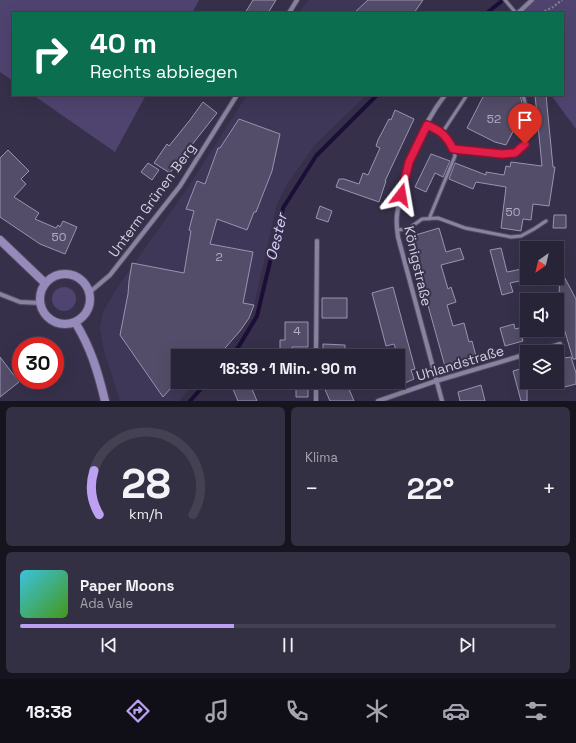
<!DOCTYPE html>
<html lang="de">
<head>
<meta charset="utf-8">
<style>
	body { margin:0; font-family:"Space Grotesk",sans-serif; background:#343043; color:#f1f3f6; height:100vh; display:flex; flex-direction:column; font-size:15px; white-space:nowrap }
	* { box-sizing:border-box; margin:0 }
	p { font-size:13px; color:#a5a4ae }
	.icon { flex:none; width:22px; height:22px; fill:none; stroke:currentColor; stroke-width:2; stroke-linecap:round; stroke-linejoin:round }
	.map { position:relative; height:401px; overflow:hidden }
	.sheet { display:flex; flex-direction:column; gap:6px; padding:6px; background:#16141f; flex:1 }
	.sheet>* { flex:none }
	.top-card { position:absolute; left:12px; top:12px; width:552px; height:84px; border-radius:0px; box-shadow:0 4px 16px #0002,0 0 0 1px #444153; background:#0b6e4f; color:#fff; overflow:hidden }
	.needle { width:26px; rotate:214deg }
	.tools { position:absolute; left:520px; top:241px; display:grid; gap:8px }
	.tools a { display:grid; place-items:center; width:44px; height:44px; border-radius:0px; background:#282438; box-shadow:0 4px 16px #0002,0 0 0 1px #444153; font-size:20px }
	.speed { position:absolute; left:12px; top:337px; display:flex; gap:8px; font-size:20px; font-weight:700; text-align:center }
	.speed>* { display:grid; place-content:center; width:52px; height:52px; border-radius:50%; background:#282438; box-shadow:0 4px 16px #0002,0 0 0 1px #444153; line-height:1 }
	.speed .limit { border:6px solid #d22; background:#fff; color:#111 }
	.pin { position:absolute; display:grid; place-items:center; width:34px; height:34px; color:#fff; margin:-41px -17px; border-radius:50% 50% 50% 0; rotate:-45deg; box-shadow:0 0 4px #0007 }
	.pin .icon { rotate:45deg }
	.me { position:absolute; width:44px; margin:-22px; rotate:14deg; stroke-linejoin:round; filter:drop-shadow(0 0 3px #0008) }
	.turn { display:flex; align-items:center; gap:14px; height:84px; padding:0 12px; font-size:18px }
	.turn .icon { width:52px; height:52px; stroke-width:2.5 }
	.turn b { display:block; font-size:28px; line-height:34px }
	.big { font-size:30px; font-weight:700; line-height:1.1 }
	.sheet .card { flex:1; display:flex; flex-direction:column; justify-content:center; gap:6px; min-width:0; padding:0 14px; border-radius:6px; background:#343043 }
	.sheet .dial { align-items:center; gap:0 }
	.dial svg { height:104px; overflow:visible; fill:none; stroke:#444153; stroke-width:7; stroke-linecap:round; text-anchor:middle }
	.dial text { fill:#f1f3f6; stroke:none }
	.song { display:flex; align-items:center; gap:12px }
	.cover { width:48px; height:48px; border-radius:6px; background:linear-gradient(135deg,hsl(190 70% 55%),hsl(100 70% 35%)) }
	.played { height:4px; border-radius:2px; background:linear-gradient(90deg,#bca0f2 40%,#444153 40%) }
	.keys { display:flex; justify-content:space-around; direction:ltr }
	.heat { display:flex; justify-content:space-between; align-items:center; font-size:22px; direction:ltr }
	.sheet .tiles { flex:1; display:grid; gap:6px; grid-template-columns:1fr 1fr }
	.card:last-child { grid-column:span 2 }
	.trip { position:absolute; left:171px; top:349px; width:234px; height:40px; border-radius:0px; background:#282438; box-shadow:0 4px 16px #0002,0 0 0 1px #444153; font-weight:700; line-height:40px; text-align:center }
	.tabs { display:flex; height:64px; justify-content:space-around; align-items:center; background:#100e16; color:#a5a4ae }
	.tabs .icon { width:28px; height:28px }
	.tabs .current { color:#bca0f2 }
	.tabs b { font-size:18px; color:#f1f3f6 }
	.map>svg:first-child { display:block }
	.built { fill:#3f3757 }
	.green { fill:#4f446f }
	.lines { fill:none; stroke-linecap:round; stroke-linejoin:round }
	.stream { stroke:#1c0e37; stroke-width:4 }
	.building { fill:#534d69; stroke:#9a93b2 }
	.lane-casing { stroke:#544e64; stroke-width:5 }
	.street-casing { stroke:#544e64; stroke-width:6 }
	.secondary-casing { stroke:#544e64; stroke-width:10 }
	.path { stroke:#817c92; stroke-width:2.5; stroke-dasharray:2 2; stroke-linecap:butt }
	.lane { stroke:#8982a0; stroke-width:3 }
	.street { stroke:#8982a0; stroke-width:4 }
	.secondary { stroke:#968aba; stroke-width:8 }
	.route-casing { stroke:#92132f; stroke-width:10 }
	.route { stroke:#e11d48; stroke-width:7 }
	.labels { text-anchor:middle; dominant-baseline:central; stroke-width:4; stroke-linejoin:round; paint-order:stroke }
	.number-label { font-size:12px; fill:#b2aec2 }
	.street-label { font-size:14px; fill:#d2cedf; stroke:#36304a }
	.water-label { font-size:15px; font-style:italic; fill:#dad0fd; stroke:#36304a }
</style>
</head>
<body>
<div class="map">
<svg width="576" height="401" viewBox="0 0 576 401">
	<rect width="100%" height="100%" fill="#36304a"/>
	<path class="built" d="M308,0H396L417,13H299Z
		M247,95H366L315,145L289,181L277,204L254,305L249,318L240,331L218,356H178V382H196L179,401H120L104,351L100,328L103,312L117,288L185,192Z"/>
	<path class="green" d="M0,0H199L192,13H13V81L0,72Z
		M532,0H576V129L551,95H563V13H518Z
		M33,95H146L115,152Z
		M52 299a12 12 0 1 1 24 0a12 12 0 1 1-24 0Z"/>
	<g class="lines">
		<path class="stream" d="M487,13L503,0
			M230,356L239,346L257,316L283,208L316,156L377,95
			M190,401L207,382"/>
	</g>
	<path class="building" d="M253,0H276L268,13H245Z
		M368,0H423L414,13H354Z
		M484,95H520L524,110L506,145L495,142L467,128Z
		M535,95H546L553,167H555L549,206L533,204L531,220L523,219L521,231L501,228L506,187L476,182L473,189L449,179L455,163L486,175V172L504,175L506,166L510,167L511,162L542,166Z
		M203,102L217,113L191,146L189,144L170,173L154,163L167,144L169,146L190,120Z
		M395,110L414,119L385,181H386L379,202L336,187L339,179H344L359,184L363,173L368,175L380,148L376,146L378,140L389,119L391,120Z
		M239,119L280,134L272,171L256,212H254L247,230L217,219L210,244L253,252L243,303L254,305L249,318L240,331L218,356L187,350L191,356H178V380L163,397L120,335L128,294L129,281L132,263L184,273L191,231L189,230L194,211L186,209L197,181L205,184L218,148H220Z
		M8,150L29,171L21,179L26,184L14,197L39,213L35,219L56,228L58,225L60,227L63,221L77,227L65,254L40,244L0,217V158Z
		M431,154L450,161L443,177L435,173L426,192L415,187Z
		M148,163L159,170L152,180L141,172Z
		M320,206L332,211L328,222L316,218Z
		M554,215H566V228H553Z
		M439,228L446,252L460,248L464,259L441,265L448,289L451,287L456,302L447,305L453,326L464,323L469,342L472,341L477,360L446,370L409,237Z
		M501,248L507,272L522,269L524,280L510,283L513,292L502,295L490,250Z
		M560,269L576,299V359H573L563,325L561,326L559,297Z
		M393,287L415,369L411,370L414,379L398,386V356L394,344L386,346L372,293Z
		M322,298H347V318H322Z
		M285,322H308V347H292V353L280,352V340H285Z
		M514,324L515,329L519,328L523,341L505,346L500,328Z
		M323,344L345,345V356H323Z
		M0,357L19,382L0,397Z
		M571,357L576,373V384L557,389V359Z
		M527,367V401H521L513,371Z
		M230,382H249L257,401H238Z
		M338,382H346L354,401H330L324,387Z
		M296,385H308V397H296Z
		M481,385L485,401H460L458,392Z"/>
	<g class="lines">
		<defs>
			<path id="lane" d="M505,0L516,13
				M427,125C442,132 452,138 455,156L429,219
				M442,133L467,95
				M453,149C466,150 506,157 516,152C536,142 528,112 523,95
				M397,230L408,229L422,219L438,218L465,228L511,237L521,236L534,229L546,221"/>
			<path id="street" d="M289,13L297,0
				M518,13L532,0
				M90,292L110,275L180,186L237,95
				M0,294L20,302L40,303
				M534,352L560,344
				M316,356L317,241
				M316,401V382
				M378,401L436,381L527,354
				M442,401L398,237C397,230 396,222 397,215C402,176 420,127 445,95"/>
			<path id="secondary" d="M0,240L45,283
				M40 299a25 25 0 1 1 50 0a25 25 0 1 1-50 0Z
				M75,322C91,348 98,372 105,401"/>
		</defs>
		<use href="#lane" class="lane-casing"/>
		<use href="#street" class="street-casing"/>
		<use href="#secondary" class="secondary-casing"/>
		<path class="path" d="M541,13L553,7L562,0"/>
		<use href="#lane" class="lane"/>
		<use href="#street" class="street"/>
		<use href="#secondary" class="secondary"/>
	</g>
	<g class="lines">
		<defs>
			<path id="route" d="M401,195L409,162L427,125C441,131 446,135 453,149L502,154L515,153L525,144"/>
		</defs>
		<use href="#route" class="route-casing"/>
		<use href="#route" class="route"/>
	</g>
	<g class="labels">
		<g class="number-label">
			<text x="494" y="119">52</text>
			<text x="513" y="212">50</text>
			<text x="59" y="237">50</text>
			<text x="219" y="257">2</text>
			<text x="297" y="331">4</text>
		</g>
		<g class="street-label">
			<text transform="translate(152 200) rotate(-54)">Unterm Grünen Berg</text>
			<text transform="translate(418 266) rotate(77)">Königstraße</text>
			<text transform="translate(460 363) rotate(-17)">Uhlandstraße</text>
		</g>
		<g class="water-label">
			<text transform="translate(276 237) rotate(-76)">Oester</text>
		</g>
	</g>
</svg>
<div class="tools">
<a><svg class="needle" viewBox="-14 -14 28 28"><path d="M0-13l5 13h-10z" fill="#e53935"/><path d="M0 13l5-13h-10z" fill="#a5a4ae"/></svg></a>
<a><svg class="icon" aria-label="sound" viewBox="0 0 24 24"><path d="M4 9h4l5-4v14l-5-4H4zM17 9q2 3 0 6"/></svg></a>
<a><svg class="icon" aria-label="layers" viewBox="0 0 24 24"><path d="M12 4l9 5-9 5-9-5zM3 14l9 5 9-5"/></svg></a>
</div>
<div class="speed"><div class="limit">30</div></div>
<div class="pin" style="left:525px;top:144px;background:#d93025"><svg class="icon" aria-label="arrive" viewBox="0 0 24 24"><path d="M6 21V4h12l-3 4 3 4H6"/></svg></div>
<svg class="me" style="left:401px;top:195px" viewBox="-20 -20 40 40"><path d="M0-17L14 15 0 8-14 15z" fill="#e11d48" stroke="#fff" stroke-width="4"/></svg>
<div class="trip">18:39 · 1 Min. · 90 m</div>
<div class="top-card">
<div class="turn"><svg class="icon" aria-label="right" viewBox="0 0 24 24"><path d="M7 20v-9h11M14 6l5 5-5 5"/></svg><div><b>40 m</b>Rechts abbiegen</div></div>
</div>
</div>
<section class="sheet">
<div class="tiles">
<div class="card dial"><svg viewBox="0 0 100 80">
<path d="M14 69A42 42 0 1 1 86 69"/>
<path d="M14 69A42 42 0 0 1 10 35" stroke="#bca0f2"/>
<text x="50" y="56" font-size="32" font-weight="700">28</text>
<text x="50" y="72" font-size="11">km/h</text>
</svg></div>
<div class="card"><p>Klima</p>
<div class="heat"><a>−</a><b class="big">22°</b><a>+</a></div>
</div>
<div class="card">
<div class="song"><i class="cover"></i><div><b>Paper Moons</b><p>Ada Vale</p></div></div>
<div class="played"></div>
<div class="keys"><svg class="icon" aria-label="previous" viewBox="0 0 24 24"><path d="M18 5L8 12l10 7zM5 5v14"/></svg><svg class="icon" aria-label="pause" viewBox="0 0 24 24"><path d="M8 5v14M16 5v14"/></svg><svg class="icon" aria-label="next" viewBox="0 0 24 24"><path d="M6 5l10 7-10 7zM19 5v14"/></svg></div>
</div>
</div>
</section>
<nav class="tabs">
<b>18:38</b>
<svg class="icon current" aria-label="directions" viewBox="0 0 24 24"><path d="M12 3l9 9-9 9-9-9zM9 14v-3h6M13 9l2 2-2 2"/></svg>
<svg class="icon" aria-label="music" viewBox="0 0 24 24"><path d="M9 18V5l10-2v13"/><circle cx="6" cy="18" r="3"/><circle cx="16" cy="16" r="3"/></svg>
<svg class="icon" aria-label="phone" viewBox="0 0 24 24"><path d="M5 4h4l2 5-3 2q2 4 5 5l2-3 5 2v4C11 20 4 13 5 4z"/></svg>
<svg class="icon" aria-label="climate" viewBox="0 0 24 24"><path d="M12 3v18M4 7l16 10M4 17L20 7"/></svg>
<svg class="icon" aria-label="car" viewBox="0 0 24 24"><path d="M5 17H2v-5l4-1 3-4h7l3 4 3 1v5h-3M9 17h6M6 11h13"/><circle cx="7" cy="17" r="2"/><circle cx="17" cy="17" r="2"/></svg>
<svg class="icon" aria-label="filters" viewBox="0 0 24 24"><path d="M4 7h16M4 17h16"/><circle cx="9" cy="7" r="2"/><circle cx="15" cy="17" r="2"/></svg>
</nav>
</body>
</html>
